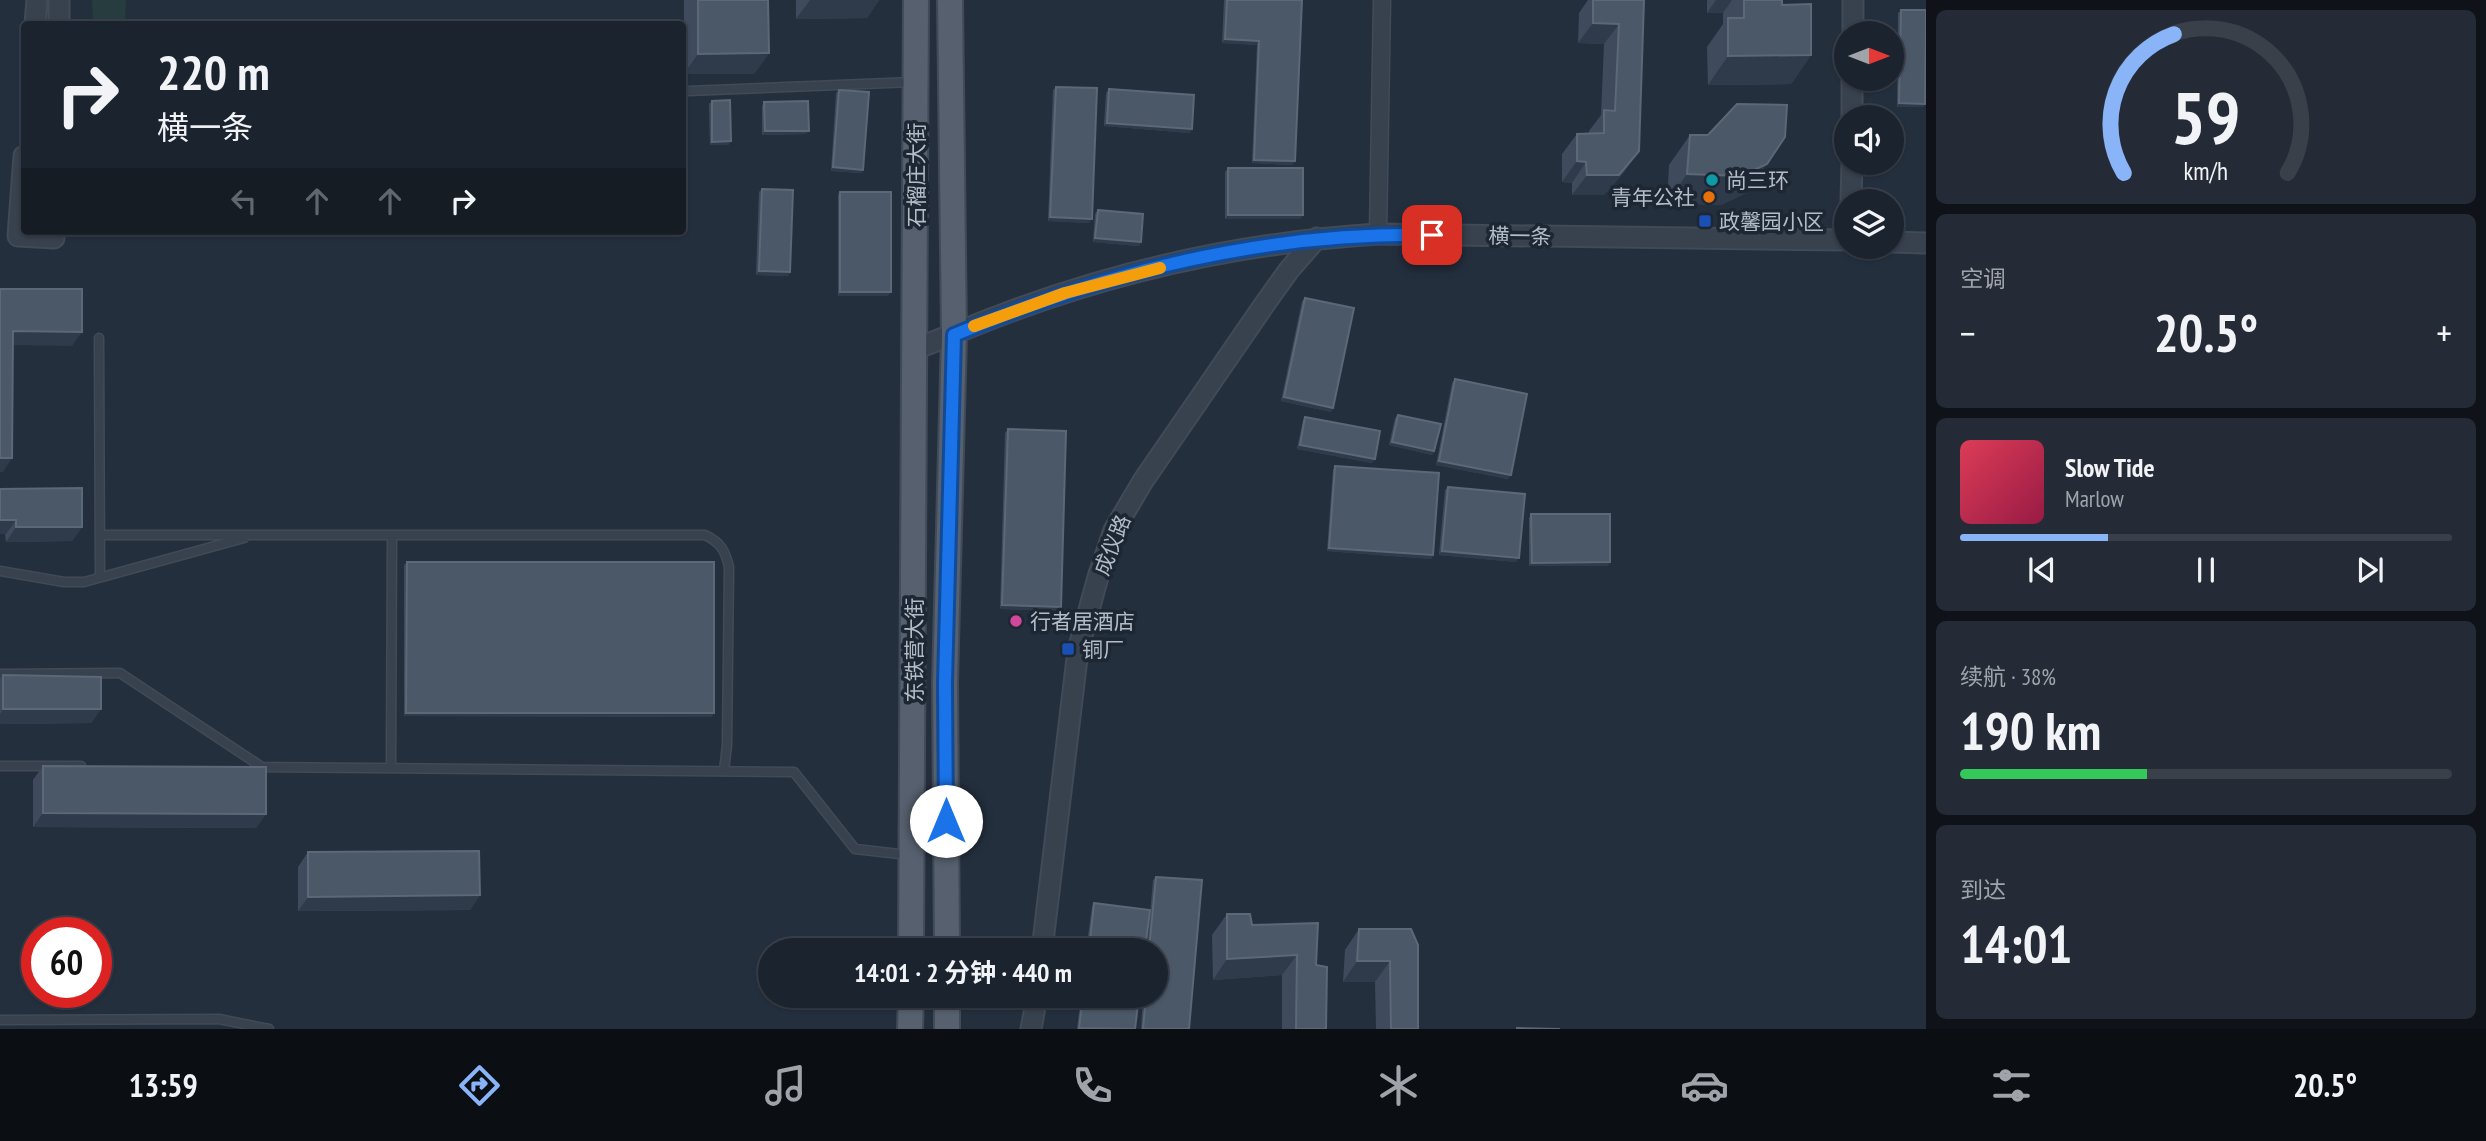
<!DOCTYPE html>
<html lang="zh">
<head>
<meta charset="utf-8">
<style>
	body { margin:0; font-family:"PT Sans Narrow","Noto Sans SC",sans-serif; background:#242b36; color:#f1f3f6; height:100vh; display:flex; flex-direction:column; font-size:26px; white-space:nowrap }
	* { box-sizing:border-box; margin:0 }
	p { font-size:23px; color:#a0a4aa }
	.icon { flex:none; width:38px; height:38px; fill:none; stroke:currentColor; stroke-width:2; stroke-linecap:round; stroke-linejoin:round }
	.map { position:relative; flex:1; overflow:hidden }
	.panel { display:flex; flex-direction:column; gap:10px; padding:10px; background:#0f1319; width:560px }
	.panel>* { flex:none }
	.banner { position:absolute; left:21px; top:21px; width:665px; height:214px; border-radius:7px; box-shadow:0 2px 5px #0004,0 0 0 2px #39404a; background:#1b232e; color:#f1f3f6; overflow:hidden }
	.needle { width:46px; rotate:90deg }
	.controls { position:absolute; left:1834px; top:21px; display:grid; gap:14px }
	.controls a { display:grid; place-items:center; width:70px; height:70px; border-radius:50%; background:#1b232e; box-shadow:0 2px 5px #0004,0 0 0 2px #39404a; font-size:35px }
	.speed { position:absolute; left:21px; top:917px; display:flex; gap:14px; font-size:35px; font-weight:700; text-align:center }
	.speed>* { display:grid; place-content:center; width:91px; height:91px; border-radius:50%; background:#1b232e; box-shadow:0 2px 5px #0004,0 0 0 2px #39404a; line-height:1 }
	.speed .limit { border:10px solid #d22; background:#fff; color:#111 }
	.pin { position:absolute; display:grid; place-items:center; width:60px; height:60px; color:#fff; margin:-30px; border-radius:14px; box-shadow:0 4px 10px #0006 }
	.me { position:absolute; width:77px; margin:-38px; rotate:0deg; stroke-linejoin:round; filter:drop-shadow(0 0 5px #0008) }
	.turn { display:flex; align-items:center; gap:24px; height:147px; padding:0 21px; font-size:32px }
	.turn .icon { width:91px; height:91px; stroke-width:2.5 }
	.turn b { display:block; font-size:49px; line-height:60px }
	.lanes { display:flex; align-items:center; height:66px; padding:0 21px; background:#0003; justify-content:center; gap:35px; direction:ltr }
	.lanes .off { opacity:.35 }
	.big { font-size:52px; font-weight:700; line-height:1.1 }
	.panel .card { flex:1; display:flex; flex-direction:column; justify-content:center; gap:10px; min-width:0; padding:0 24px; border-radius:10px; background:#242b36 }
	.panel .dial { align-items:center; gap:0 }
	.dial svg { height:182px; overflow:visible; fill:none; stroke:#39404a; stroke-width:7; stroke-linecap:round; text-anchor:middle }
	.dial text { fill:#f1f3f6; stroke:none }
	.song { display:flex; align-items:center; gap:21px }
	.cover { width:84px; height:84px; border-radius:10px; background:linear-gradient(135deg,hsl(350 70% 55%),hsl(340 70% 35%)) }
	.played { height:7px; border-radius:4px; background:linear-gradient(90deg,#8ab4f8 30%,#39404a 30%) }
	.keys { display:flex; justify-content:space-around; direction:ltr }
	.heat { display:flex; justify-content:space-between; align-items:center; font-size:38px; direction:ltr }
	.charge { height:10px; border-radius:5px; background:linear-gradient(90deg,#34c759 38%,#39404a 0) }
	.trip { position:absolute; left:758px; top:938px; width:410px; height:70px; border-radius:35px; background:#1b232e; box-shadow:0 2px 5px #0004,0 0 0 2px #39404a; font-weight:700; line-height:70px; text-align:center }
	.tabs { display:flex; height:112px; justify-content:space-around; align-items:center; background:#0b0e12; color:#a0a4aa }
	.tabs .icon { width:49px; height:49px }
	.tabs .active { color:#8ab4f8 }
	.tabs b { font-size:32px; color:#f1f3f6 }
	main { display:flex; flex:1; min-height:0 }
	.map>svg:first-child { display:block }
	.green { fill:#263c3f }
	.lines { fill:none; stroke-linecap:round; stroke-linejoin:round }
	.service-casing { stroke:#414a57; stroke-width:11 }
	.minor-casing { stroke:#414a57; stroke-width:19 }
	.tertiary-casing { stroke:#414a57; stroke-width:23 }
	.primary-casing { stroke:#414a57; stroke-width:28 }
	.service { stroke:#38414e; stroke-width:8 }
	.minor { stroke:#38414e; stroke-width:16 }
	.tertiary { stroke:#38414e; stroke-width:19 }
	.primary { stroke:#56606e; stroke-width:24 }
	.wall { fill:#3f4b5c }
	.shaded-wall { fill:#2f3b4b }
	.building { fill:#4b5868; stroke:#5c6777; stroke-width:2 }
	.route-casing { stroke:#114b97; stroke-width:18 }
	.route { stroke:#1a73e8; stroke-width:12 }
	.slow { stroke:#f59e0b; stroke-width:12 }
	.culture-dot { fill:#0f9aa8; stroke:#1d2633; stroke-width:2.5 }
	.food-dot { fill:#e8710a; stroke:#1d2633; stroke-width:2.5 }
	.transit-dot { fill:#1a4fb4; stroke:#1d2633; stroke-width:2.5 }
	.hotel-dot { fill:#d1479c; stroke:#1d2633; stroke-width:2.5 }
	.labels { text-anchor:middle; dominant-baseline:central; stroke-width:7; stroke-linejoin:round; paint-order:stroke }
	.street-label { font-size:21px; fill:#b4bcc9; stroke:#1d2633 }
	.poi-label { font-size:21px; fill:#b4bcc9; stroke:#1d2633; text-anchor:start }
</style>
</head>
<body>
<main>
<div class="map">
<svg width="1926" height="1029" viewBox="0 0 1926 1029">
	<rect width="100%" height="100%" fill="#242f3e"/>
	<path class="green" d="M92,0H126L125,24H93Z"/>
	<g class="lines">
		<defs>
			<path id="service" d="M688,91L914,82
				M99,338L100,577
				M100,535H705C721,543 725,550 729,567L727,745L724,771
				M0,571L64,582H84L244,538
				M0,674L120,673L262,767
				M0,766H81
				M255,767L794,772L855,849L908,855
				M391,768L392,535
				M0,1020L219,1019L269,1029"/>
			<path id="minor" d="M1378,234L1382,0"/>
			<path id="tertiary" d="M35,24L37,0
				M59,24V0
				M1853,33V0
				M1852,117V79
				M24,156L18,236L54,238V231
				M1851,201L1852,163
				M1892,242L1926,243
				M915,349C945,338 974,325 1004,314C1123,269 1252,242 1378,234L1846,240
				M1042,950L1078,650L1098,577L1114,530L1143,481L1264,305L1289,270L1317,238
				M1031,1029L1037,996"/>
			<path id="primary" d="M911,950L916,0
				M947,950L945,683L954,335L950,0
				M947,996V1029
				M910,1029L911,996"/>
		</defs>
		<use href="#service" class="service-casing"/>
		<use href="#minor" class="minor-casing"/>
		<use href="#tertiary" class="tertiary-casing"/>
		<use href="#primary" class="primary-casing"/>
		<use href="#service" class="service"/>
		<use href="#minor" class="minor"/>
		<use href="#tertiary" class="tertiary"/>
		<use href="#primary" class="primary"/>
	</g>
	<path class="wall" d="M684,0H768L769,53L754,74H684Z
		M796,0H879L867,18L796,19Z
		M1224,0H1302L1295,161L1292,165L1252,163L1257,45L1222,43Z
		M1588,0H1644L1625,171L1604,195H1572V183L1562,182V154L1577,134L1589,133V131L1601,115L1604,44L1578,43L1579,13Z
		M1707,0H1782V5L1811,55L1791,84L1708,85L1707,47L1723,24V13H1707Z
		M1901,10L1925,104L1923,107H1897L1898,13Z
		M1056,87L1089,223L1048,221L1053,90Z
		M1109,89L1190,133L1104,126L1106,93Z
		M839,90L863,170L861,173L831,171L836,93Z
		M712,101L731,141L728,145H710L709,104Z
		M764,102L806,134L762,135V106Z
		M1690,135L1746,193L1721,205L1667,203L1669,165Z
		M1228,168L1303,215L1300,219H1225V172Z
		M762,189L788,276L756,275L759,192Z
		M840,192L888,296H838V195Z
		M1098,210L1141,242L1139,246L1093,242L1095,214Z
		M1305,298L1331,412L1281,401L1302,301Z
		M1455,379L1508,479L1436,465L1452,383Z
		M1398,415L1434,451L1432,455L1389,445L1395,418Z
		M1305,417L1372,463L1297,449L1303,420Z
		M1008,429L1059,611L1000,609L1005,433Z
		M1335,466L1433,555L1431,559L1327,551L1333,470Z
		M1448,487L1516,562L1439,555L1445,490Z
		M0,489L82,527L72,541L6,542Z
		M1531,514L1608,566H1529V518Z
		M407,562L712,717L404,716V565Z
		M3,675L101,709L91,723L0,724V679Z
		M43,766L266,814L256,828L33,827V780Z
		M308,852L480,895L470,910L298,911V867Z
		M1156,877L1189,1029H1141L1143,996H1155V950H1147L1153,880Z
		M1094,903L1145,950H1086L1092,907Z
		M1227,914L1252,925L1316,965L1326,1029H1282V975L1213,980L1212,935Z
		M1359,929H1411L1418,1029H1376L1375,982H1343L1345,950Z
		M1081,996H1139L1135,1029H1077Z"/>
	<path class="shaded-wall" d="M810,0H879L867,18L796,19Z
		M1716,0H1732L1723,13H1707Z
		M1593,23L1619,24L1604,44L1578,43Z
		M1225,39L1259,41L1257,45L1222,43Z
		M769,53L754,74H684L698,54Z
		M1811,55L1791,84L1708,85L1728,56Z
		M1899,103L1925,104L1923,107H1897Z
		M1107,123L1192,129L1190,133L1104,126Z
		M765,131H809L806,134L762,135Z
		M731,141L728,145H710L712,142Z
		M1639,151L1625,171L1604,195H1572L1587,175Z
		M1254,160L1295,161L1292,165L1252,163Z
		M1577,161L1586,162L1572,183L1562,182Z
		M1767,164L1746,193L1721,205L1667,203L1687,174Z
		M833,167L863,170L861,173L831,171Z
		M1228,215H1303L1300,219H1225Z
		M1050,217L1092,219L1089,223L1048,221Z
		M1095,238L1141,242L1139,246L1093,242Z
		M759,271L790,272L788,276L756,275Z
		M840,292H891L888,296H838Z
		M13,331L82,332L72,346L4,345Z
		M1284,397L1333,408L1331,412L1281,401Z
		M1392,442L1434,451L1432,455L1389,445Z
		M1300,445L1375,459L1372,463L1297,449Z
		M0,458H12L3,472H0Z
		M1439,461L1511,475L1508,479L1436,465Z
		M0,520H16L6,534H0Z
		M16,527H82L72,541L6,542Z
		M1329,548L1433,555L1431,559L1327,551Z
		M1442,551L1519,558L1516,562L1439,555Z
		M1610,562L1608,566H1529L1532,563Z
		M1002,605L1061,607L1059,611L1000,609Z
		M3,709H101L91,723L0,724V714Z
		M406,713H714L712,717L404,716Z
		M43,813L266,814L256,828L33,827Z
		M480,895L470,910L298,911L308,897Z
		M1297,955L1282,975L1213,980L1227,959Z
		M1357,961H1390L1375,982H1343Z"/>
	<path class="building" d="M698,0H768L769,53L698,54Z
		M1227,0H1302L1295,161L1254,160L1259,41L1225,39Z
		M1593,0H1644L1639,151L1619,175H1587L1586,162L1577,161V134L1604,133V110L1615,111L1619,24L1593,23Z
		M1744,0H1782V5L1811,4V55L1728,56V18H1744Z
		M1901,10H1926L1925,104L1899,103Z
		M1056,87L1097,88L1092,219L1050,217Z
		M1109,89L1194,95L1192,129L1107,123Z
		M839,90L869,92L863,170L833,167Z
		M730,100L731,141L712,142V101Z
		M808,101L809,131H765L764,102Z
		M1737,104L1787,105L1785,137L1767,164L1741,176L1687,174L1690,135H1708Z
		M1228,168H1303V215H1228Z
		M762,189L793,190L790,272L759,271Z
		M840,192H891V292H840Z
		M1098,210L1143,214L1141,242L1095,238Z
		M0,289H82V332L13,331L12,458H0Z
		M1305,298L1354,308L1333,408L1284,397Z
		M1455,379L1527,394L1511,475L1439,461Z
		M1398,415L1441,424L1434,451L1392,442Z
		M1305,417L1380,431L1375,459L1300,445Z
		M1008,429L1066,431L1061,607L1002,605Z
		M1335,466L1439,473L1433,555L1329,548Z
		M1448,487L1525,494L1519,558L1442,551Z
		M82,488V527H16V520H0V489Z
		M1531,514H1610V562L1532,563Z
		M407,562H714V713H406Z
		M3,675L101,677V709H3Z
		M43,766L266,767V814L43,813Z
		M479,851L480,895L308,897V852Z
		M1156,877L1202,880L1189,1029H1143L1146,996H1155V950H1149Z
		M1094,903L1150,910L1145,950H1089Z
		M1227,914H1250L1252,925L1318,923L1316,965L1327,967L1326,1029H1296L1297,955L1227,959Z
		M1359,929H1411L1418,945V1029H1391L1390,961H1357Z
		M1083,996H1139L1135,1029L1079,1028Z
		M1517,1028L1560,1029H1517Z"/>
	<g class="lines">
		<defs>
			<path id="route" d="M946,821L945,683L954,335C1105,272 1269,232 1432,235"/>
		</defs>
		<use href="#route" class="route-casing"/>
		<use href="#route" class="route"/>
		<path class="slow" d="M974,326L1065,293L1160,268"/>
	</g>
	<circle class="culture-dot" cx="1712" cy="180" r="7"/>
	<circle class="food-dot" cx="1709" cy="197" r="7"/>
	<g class="transit-dot">
		<rect x="1698" y="214" width="14" height="14" rx="3.5"/>
		<rect x="1061" y="642" width="14" height="14" rx="3.5"/>
	</g>
	<circle class="hotel-dot" cx="1016" cy="621" r="7"/>
	<g class="labels">
		<g class="street-label">
			<text transform="translate(916 175) rotate(-90)">石榴庄大街</text>
			<text transform="translate(1520 236) rotate(1)">横一条</text>
			<text transform="translate(1112 545) rotate(-68)">成仪路</text>
			<text transform="translate(914 650) rotate(-90)">东铁营大街</text>
		</g>
		<g class="poi-label">
			<text x="1726" y="180">尚三环</text>
			<text x="1695" y="197" text-anchor="end">青年公社</text>
			<text x="1719" y="221">政馨园小区</text>
			<text x="1030" y="621">行者居酒店</text>
			<text x="1082" y="649">铜厂</text>
		</g>
	</g>
</svg>
<div class="controls">
<a><svg class="needle" viewBox="-14 -14 28 28"><path d="M0-13l5 13h-10z" fill="#e53935"/><path d="M0 13l5-13h-10z" fill="#a0a4aa"/></svg></a>
<a><svg class="icon" aria-label="sound" viewBox="0 0 24 24"><path d="M4 9h4l5-4v14l-5-4H4zM17 9q2 3 0 6"/></svg></a>
<a><svg class="icon" aria-label="layers" viewBox="0 0 24 24"><path d="M12 4l9 5-9 5-9-5zM3 14l9 5 9-5"/></svg></a>
</div>
<div class="speed"><div class="limit">60</div></div>
<div class="pin" style="left:1432px;top:235px;background:#d93025"><svg class="icon" aria-label="arrive" viewBox="0 0 24 24"><path d="M6 21V4h12l-3 4 3 4H6"/></svg></div>
<svg class="me" style="left:946px;top:821px" viewBox="-20 -20 40 40"><circle r="19" fill="#fff"/><path d="M0-13L10 11 0 6-10 11z" fill="#1a73e8"/></svg>
<div class="trip">14:01 · 2 分钟 · 440 m</div>
<div class="banner">
<div class="turn"><svg class="icon" aria-label="right" viewBox="0 0 24 24"><path d="M7 20v-9h11M14 6l5 5-5 5"/></svg><div><b>220 m</b>横一条</div></div>
<div class="lanes"><svg class="icon off" aria-label="left" viewBox="0 0 24 24"><path d="M17 20v-9H6M10 6l-5 5 5 5"/></svg><svg class="icon off" aria-label="ahead" viewBox="0 0 24 24"><path d="M12 20V5M6 11l6-6 6 6"/></svg><svg class="icon off" aria-label="ahead" viewBox="0 0 24 24"><path d="M12 20V5M6 11l6-6 6 6"/></svg><svg class="icon" aria-label="right" viewBox="0 0 24 24"><path d="M7 20v-9h11M14 6l5 5-5 5"/></svg></div>
</div>
</div>
<section class="panel">
<div class="card dial"><svg viewBox="0 0 100 80">
<path d="M14 69A42 42 0 1 1 86 69"/>
<path d="M14 69A42 42 0 0 1 36 8" stroke="#8ab4f8"/>
<text x="50" y="56" font-size="32" font-weight="700">59</text>
<text x="50" y="72" font-size="11">km/h</text>
</svg></div>
<div class="card"><p>空调</p>
<div class="heat"><a>−</a><b class="big">20.5°</b><a>+</a></div>
</div>
<div class="card">
<div class="song"><i class="cover"></i><div><b>Slow Tide</b><p>Marlow</p></div></div>
<div class="played"></div>
<div class="keys"><svg class="icon" aria-label="previous" viewBox="0 0 24 24"><path d="M18 5L8 12l10 7zM5 5v14"/></svg><svg class="icon" aria-label="pause" viewBox="0 0 24 24"><path d="M8 5v14M16 5v14"/></svg><svg class="icon" aria-label="next" viewBox="0 0 24 24"><path d="M6 5l10 7-10 7zM19 5v14"/></svg></div>
</div>
<div class="card"><p>续航 · 38%</p><b class="big">190 km</b><div class="charge"></div></div>
<div class="card"><p>到达</p><b class="big">14:01</b></div>
</section>
</main>
<nav class="tabs">
<b>13:59</b>
<svg class="icon active" aria-label="directions" viewBox="0 0 24 24"><path d="M12 3l9 9-9 9-9-9zM9 14v-3h6M13 9l2 2-2 2"/></svg>
<svg class="icon" aria-label="music" viewBox="0 0 24 24"><path d="M9 18V5l10-2v13"/><circle cx="6" cy="18" r="3"/><circle cx="16" cy="16" r="3"/></svg>
<svg class="icon" aria-label="phone" viewBox="0 0 24 24"><path d="M5 4h4l2 5-3 2q2 4 5 5l2-3 5 2v4C11 20 4 13 5 4z"/></svg>
<svg class="icon" aria-label="climate" viewBox="0 0 24 24"><path d="M12 3v18M4 7l16 10M4 17L20 7"/></svg>
<svg class="icon" aria-label="car" viewBox="0 0 24 24"><path d="M5 17H2v-5l4-1 3-4h7l3 4 3 1v5h-3M9 17h6M6 11h13"/><circle cx="7" cy="17" r="2"/><circle cx="17" cy="17" r="2"/></svg>
<svg class="icon" aria-label="filters" viewBox="0 0 24 24"><path d="M4 7h16M4 17h16"/><circle cx="9" cy="7" r="2"/><circle cx="15" cy="17" r="2"/></svg>
<b>20.5°</b>
</nav>
</body>
</html>
